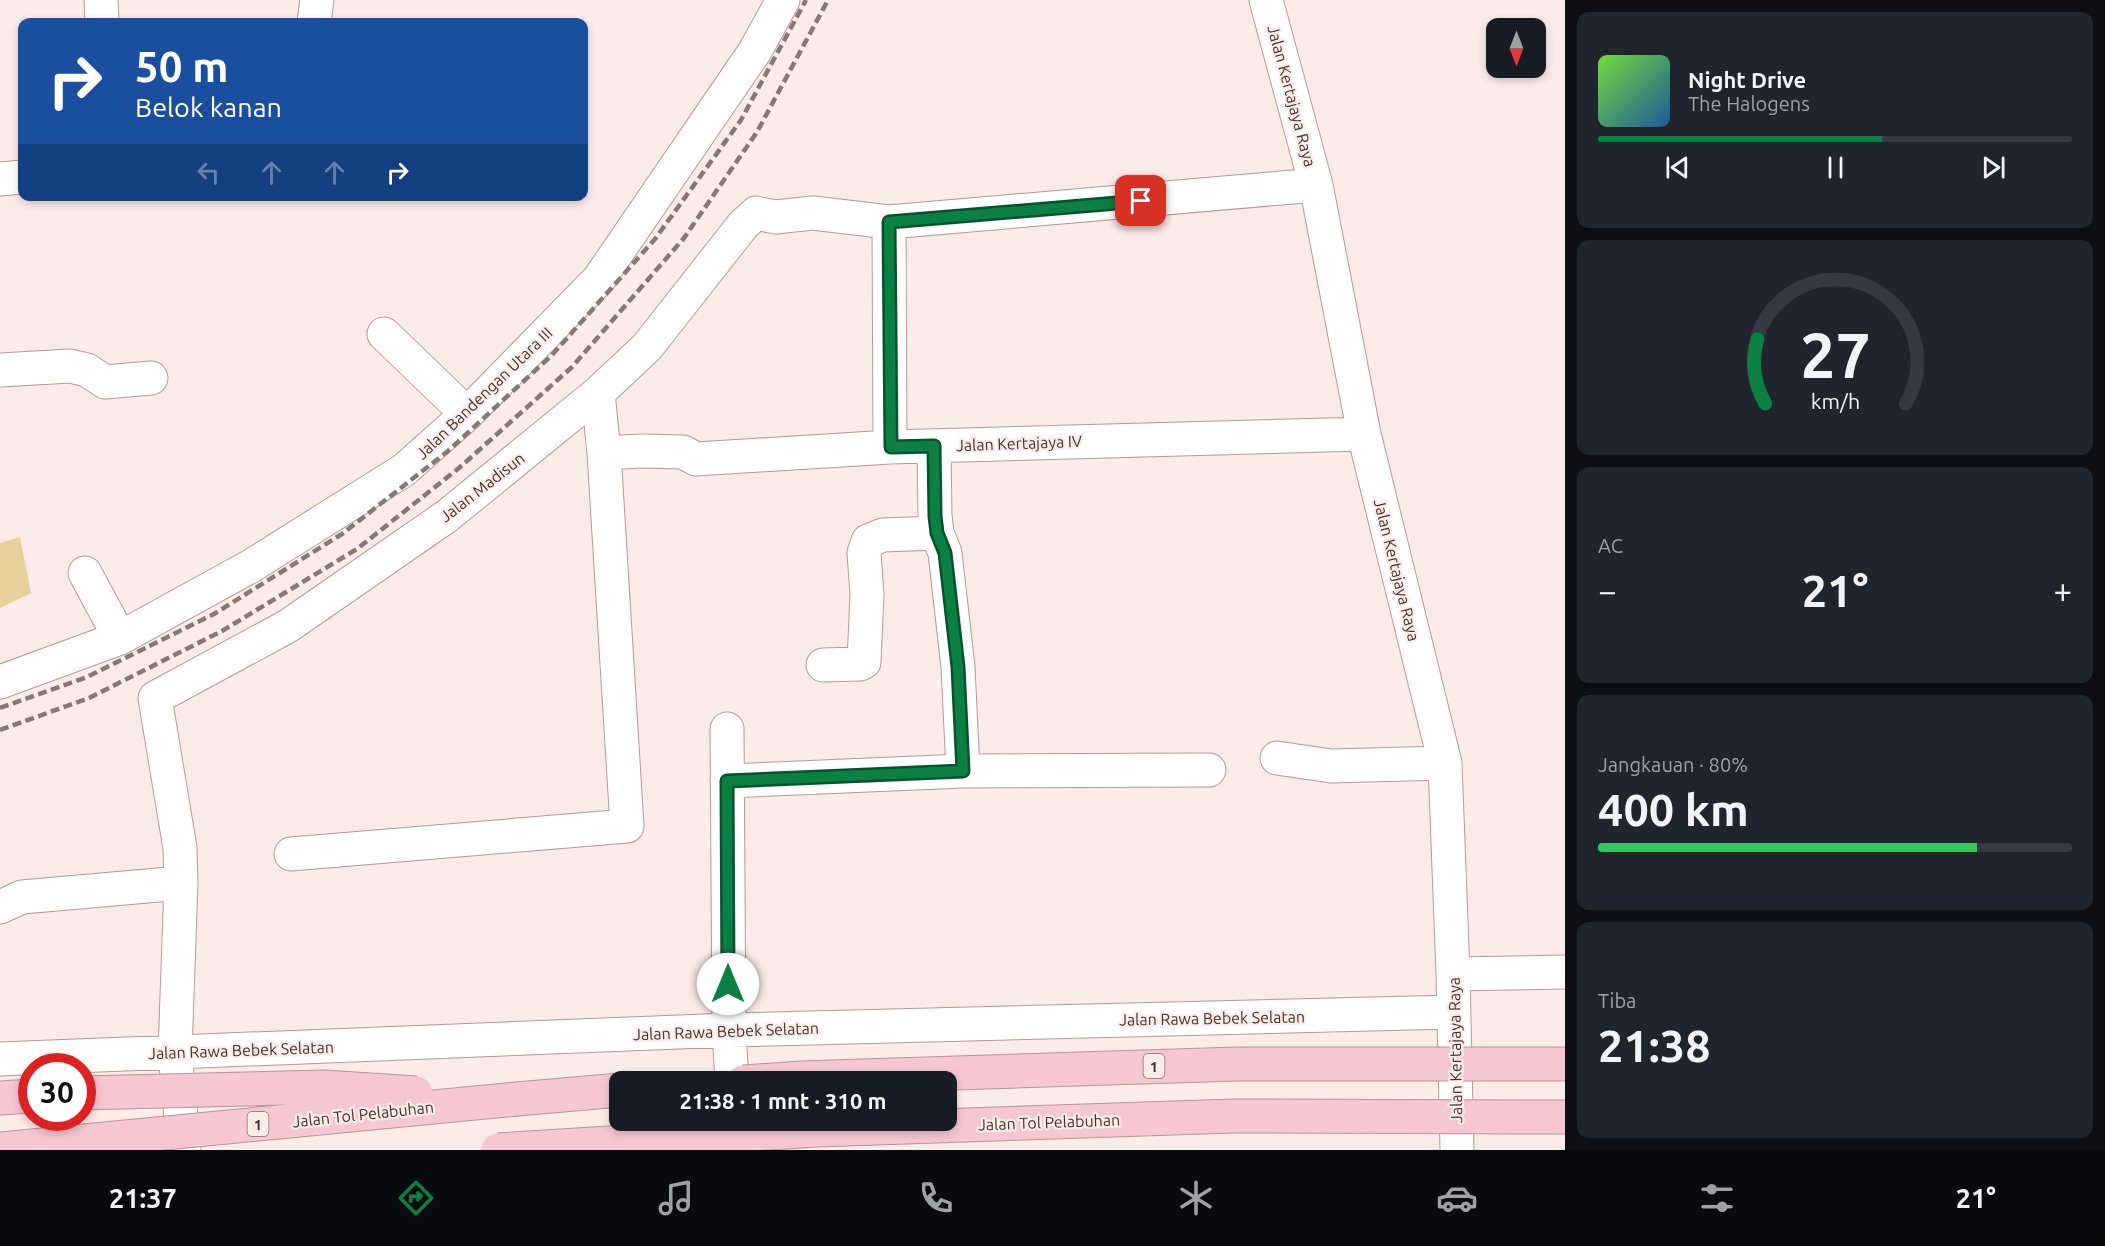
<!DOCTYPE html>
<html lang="id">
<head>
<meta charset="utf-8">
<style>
	body { margin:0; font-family:Ubuntu,sans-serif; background:#20242c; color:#f1f3f6; height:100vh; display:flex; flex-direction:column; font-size:22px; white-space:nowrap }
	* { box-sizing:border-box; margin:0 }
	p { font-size:20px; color:#9ea1a6 }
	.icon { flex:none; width:33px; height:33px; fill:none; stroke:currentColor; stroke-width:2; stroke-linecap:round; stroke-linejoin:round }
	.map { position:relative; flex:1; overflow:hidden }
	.sheet { display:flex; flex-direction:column; gap:12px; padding:12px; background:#0d0f14; width:540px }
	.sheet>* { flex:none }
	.hud { position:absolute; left:18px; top:18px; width:570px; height:183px; border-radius:12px; box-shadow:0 3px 9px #0003; background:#1a4fa0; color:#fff; overflow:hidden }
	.needle { width:39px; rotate:180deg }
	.tools { position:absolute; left:1486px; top:18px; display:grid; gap:12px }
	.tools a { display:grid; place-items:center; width:60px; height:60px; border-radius:12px; background:#171b24; box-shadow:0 3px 9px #0003; font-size:30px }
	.speed { position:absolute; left:18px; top:1053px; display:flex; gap:12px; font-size:30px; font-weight:700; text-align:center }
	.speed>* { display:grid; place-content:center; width:78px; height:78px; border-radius:50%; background:#171b24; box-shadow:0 3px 9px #0003; line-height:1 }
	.speed .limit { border:9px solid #d22; background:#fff; color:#111 }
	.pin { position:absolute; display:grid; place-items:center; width:51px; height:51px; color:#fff; margin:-26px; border-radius:12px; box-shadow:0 3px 9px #0006 }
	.me { position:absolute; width:66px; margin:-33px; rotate:0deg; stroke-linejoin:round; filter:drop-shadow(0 0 4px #0008) }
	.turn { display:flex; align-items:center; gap:21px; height:126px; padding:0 18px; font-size:27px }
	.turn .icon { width:78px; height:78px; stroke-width:2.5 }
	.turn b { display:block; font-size:42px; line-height:51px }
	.lanes { display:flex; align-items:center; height:57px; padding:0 18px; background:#0003; justify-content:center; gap:30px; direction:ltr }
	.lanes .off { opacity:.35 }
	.big { font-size:45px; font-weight:700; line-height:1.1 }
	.sheet .widget { flex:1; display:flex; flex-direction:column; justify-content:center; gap:9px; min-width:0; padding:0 21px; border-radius:12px; background:#20242c }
	.sheet .dial { align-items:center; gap:0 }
	.dial svg { height:156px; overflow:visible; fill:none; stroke:#363941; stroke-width:7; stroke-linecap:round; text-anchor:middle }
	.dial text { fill:#f1f3f6; stroke:none }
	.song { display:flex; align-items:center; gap:18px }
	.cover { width:72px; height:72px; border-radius:9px; background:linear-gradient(135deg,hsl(100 70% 55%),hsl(210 70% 35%)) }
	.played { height:6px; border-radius:3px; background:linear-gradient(90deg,#0b8043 60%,#363941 60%) }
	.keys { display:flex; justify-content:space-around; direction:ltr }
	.heat { display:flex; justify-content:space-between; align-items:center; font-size:33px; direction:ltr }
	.charge { height:9px; border-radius:4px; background:linear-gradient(90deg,#34c759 80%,#363941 0) }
	.trip { position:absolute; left:609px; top:1071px; width:348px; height:60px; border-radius:12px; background:#171b24; box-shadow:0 3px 9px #0003; font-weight:700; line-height:60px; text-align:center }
	.menu { display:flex; height:96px; justify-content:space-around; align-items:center; background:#090b0e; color:#9ea1a6 }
	.menu .icon { width:42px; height:42px }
	.menu .on { color:#0b8043 }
	.menu b { font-size:27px; color:#f1f3f6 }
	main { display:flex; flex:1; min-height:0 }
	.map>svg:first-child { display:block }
	.green { fill:#e7d09a }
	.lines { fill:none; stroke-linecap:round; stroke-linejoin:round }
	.minor-casing { stroke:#bc9790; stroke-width:35 }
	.highway-casing { stroke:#b7949a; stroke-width:35 }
	.minor { stroke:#fff; stroke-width:33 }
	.highway { stroke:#f6c7d2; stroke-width:33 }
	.rail { stroke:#887875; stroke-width:4.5; stroke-dasharray:9 4.5; stroke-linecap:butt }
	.highway-bridge-casing { stroke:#b7949a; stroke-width:35; stroke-linecap:butt }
	.highway-bridge { stroke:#f6c7d2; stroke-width:33 }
	.route-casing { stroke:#07532c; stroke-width:15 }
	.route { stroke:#0b8043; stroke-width:10 }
	.labels { text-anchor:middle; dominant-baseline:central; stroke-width:4.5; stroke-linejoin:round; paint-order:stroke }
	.shield { fill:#fcece9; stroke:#7a6b68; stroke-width:1.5 }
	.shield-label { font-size:15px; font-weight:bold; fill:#433431 }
	.street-label { font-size:16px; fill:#433431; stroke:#fcece9 }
</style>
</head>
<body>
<main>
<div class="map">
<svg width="1565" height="1150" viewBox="0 0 1565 1150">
	<rect width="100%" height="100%" fill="#fcece9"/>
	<path class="green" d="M20,537L31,593L0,608V543Z"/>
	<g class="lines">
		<defs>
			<path id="minor" d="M101,0L102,22
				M1266,0L1316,185L1364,434L1445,763L1453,974L1457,1150
				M314,22L317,0
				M0,179L22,177
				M889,222L890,447
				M384,334L467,414
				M0,370L70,366L87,370L105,382L151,378
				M934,446L935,516L937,533L945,553L958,667L963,771
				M604,453L642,451L683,452L696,459L890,447L1364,434
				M85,573L120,638
				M823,665L860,664L864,662L867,594L864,553L868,541L883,535L937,533
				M0,682L120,638L251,566L404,470L467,414L599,279L755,51L783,0
				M727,729L729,1030L732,1082
				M1277,758L1331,766L1445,763
				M727,781L963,771L1209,770
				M291,854L627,826L604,453L598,393
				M0,907L22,897L181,883
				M1453,974L1565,972
				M0,1059L729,1030L1453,1012
				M184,1150L175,1053L181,883L180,848L155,698L288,626L447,516L598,393L647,347L743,225L756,213L775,217L813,213L889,222L1316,185"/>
			<path id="highway" d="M0,1098L32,1096
				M517,1099L620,1090"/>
		</defs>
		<use href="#minor" class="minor-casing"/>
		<use href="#highway" class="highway-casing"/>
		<use href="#minor" class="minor"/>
		<use href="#highway" class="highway"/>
		<path class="rail" d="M0,708L87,677L214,614L342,534L448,451L552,355L655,239L741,120L806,0
			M0,730L89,698L222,631L357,549L459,468L572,367L684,238L757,132L828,0"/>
		<defs>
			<path id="highway-bridge" d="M743,1082L801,1078L1237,1064H1565
				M82,1093L324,1087L416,1093
				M0,1149L517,1099
				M498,1150L817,1130L1234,1116L1565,1117"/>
		</defs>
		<use href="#highway-bridge" class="highway-bridge-casing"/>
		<use href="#highway-bridge" class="highway-bridge"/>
	</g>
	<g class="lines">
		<defs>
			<path id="route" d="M728,984L727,781L963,771L958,667L945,553L937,533L935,516L934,446L891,447L889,222L1141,201"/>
		</defs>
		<use href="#route" class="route-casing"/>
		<use href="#route" class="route"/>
	</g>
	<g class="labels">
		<g class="shield">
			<rect x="1143.5" y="1054" width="21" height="24" rx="4.5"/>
			<rect x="247.5" y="1112" width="21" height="24" rx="4.5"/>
		</g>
		<g class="shield-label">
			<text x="1154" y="1066">1</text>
			<text x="258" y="1124">1</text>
		</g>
		<g class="street-label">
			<text transform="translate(1292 96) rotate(75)">Jalan Kertajaya Raya</text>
			<text transform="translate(484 393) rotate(-44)">Jalan Bandengan Utara III</text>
			<text transform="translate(1019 443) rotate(-2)">Jalan Kertajaya IV</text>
			<text transform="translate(482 487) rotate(-38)">Jalan Madisun</text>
			<text transform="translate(1397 570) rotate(76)">Jalan Kertajaya Raya</text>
			<text transform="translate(1212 1018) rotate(-1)">Jalan Rawa Bebek Selatan</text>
			<text transform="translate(726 1031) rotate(-2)">Jalan Rawa Bebek Selatan</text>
			<text transform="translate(241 1050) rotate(-2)">Jalan Rawa Bebek Selatan</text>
			<text transform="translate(1455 1050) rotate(-91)">Jalan Kertajaya Raya</text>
			<text transform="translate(363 1114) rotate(-6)">Jalan Tol Pelabuhan</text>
			<text transform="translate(1049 1122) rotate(-2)">Jalan Tol Pelabuhan</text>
		</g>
	</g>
</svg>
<div class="tools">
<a><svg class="needle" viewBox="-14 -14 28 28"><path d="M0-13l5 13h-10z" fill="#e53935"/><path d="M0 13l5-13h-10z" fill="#9ea1a6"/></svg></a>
</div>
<div class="speed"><div class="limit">30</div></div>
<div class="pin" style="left:1141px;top:201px;background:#d93025"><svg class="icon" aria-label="arrive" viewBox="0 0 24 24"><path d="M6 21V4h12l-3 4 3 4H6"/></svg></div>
<svg class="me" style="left:728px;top:984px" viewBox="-20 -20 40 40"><circle r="19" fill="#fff"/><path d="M0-13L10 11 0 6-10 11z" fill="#0b8043"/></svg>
<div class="trip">21:38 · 1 mnt · 310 m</div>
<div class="hud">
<div class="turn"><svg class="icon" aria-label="right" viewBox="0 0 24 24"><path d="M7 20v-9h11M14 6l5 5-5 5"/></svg><div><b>50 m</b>Belok kanan</div></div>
<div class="lanes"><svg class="icon off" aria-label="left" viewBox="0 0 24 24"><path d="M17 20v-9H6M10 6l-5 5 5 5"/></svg><svg class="icon off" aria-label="ahead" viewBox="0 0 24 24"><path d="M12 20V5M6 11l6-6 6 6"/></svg><svg class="icon off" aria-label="ahead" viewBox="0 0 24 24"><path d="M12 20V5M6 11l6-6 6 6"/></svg><svg class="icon" aria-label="right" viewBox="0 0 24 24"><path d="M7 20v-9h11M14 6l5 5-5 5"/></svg></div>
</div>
</div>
<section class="sheet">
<div class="widget">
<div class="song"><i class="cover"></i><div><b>Night Drive</b><p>The Halogens</p></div></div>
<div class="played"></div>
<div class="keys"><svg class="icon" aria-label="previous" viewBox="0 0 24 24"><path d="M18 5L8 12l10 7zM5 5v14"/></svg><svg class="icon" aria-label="pause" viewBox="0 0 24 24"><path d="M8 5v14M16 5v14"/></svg><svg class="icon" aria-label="next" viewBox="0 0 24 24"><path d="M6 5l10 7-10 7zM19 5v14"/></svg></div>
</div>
<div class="widget dial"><svg viewBox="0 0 100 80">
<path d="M14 69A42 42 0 1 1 86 69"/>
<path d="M14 69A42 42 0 0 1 10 36" stroke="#0b8043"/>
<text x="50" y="56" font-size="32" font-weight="700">27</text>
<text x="50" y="72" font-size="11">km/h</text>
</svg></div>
<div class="widget"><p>AC</p>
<div class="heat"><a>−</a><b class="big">21°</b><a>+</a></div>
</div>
<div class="widget"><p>Jangkauan · 80%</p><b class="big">400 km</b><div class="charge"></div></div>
<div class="widget"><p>Tiba</p><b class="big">21:38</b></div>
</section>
</main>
<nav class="menu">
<b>21:37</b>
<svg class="icon on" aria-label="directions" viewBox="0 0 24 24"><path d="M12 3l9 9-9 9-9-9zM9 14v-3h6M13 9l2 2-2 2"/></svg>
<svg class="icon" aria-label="music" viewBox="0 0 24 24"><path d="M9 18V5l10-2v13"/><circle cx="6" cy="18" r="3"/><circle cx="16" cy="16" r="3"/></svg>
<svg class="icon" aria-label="phone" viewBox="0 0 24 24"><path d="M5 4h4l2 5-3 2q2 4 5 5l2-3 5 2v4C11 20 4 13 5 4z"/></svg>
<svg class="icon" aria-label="climate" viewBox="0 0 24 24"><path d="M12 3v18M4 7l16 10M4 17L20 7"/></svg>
<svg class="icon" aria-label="car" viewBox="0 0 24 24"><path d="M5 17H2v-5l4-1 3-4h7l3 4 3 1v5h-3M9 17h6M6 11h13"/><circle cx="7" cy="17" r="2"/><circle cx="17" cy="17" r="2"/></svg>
<svg class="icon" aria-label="filters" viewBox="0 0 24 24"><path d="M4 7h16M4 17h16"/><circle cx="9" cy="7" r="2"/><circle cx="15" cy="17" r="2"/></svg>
<b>21°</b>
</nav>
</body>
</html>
